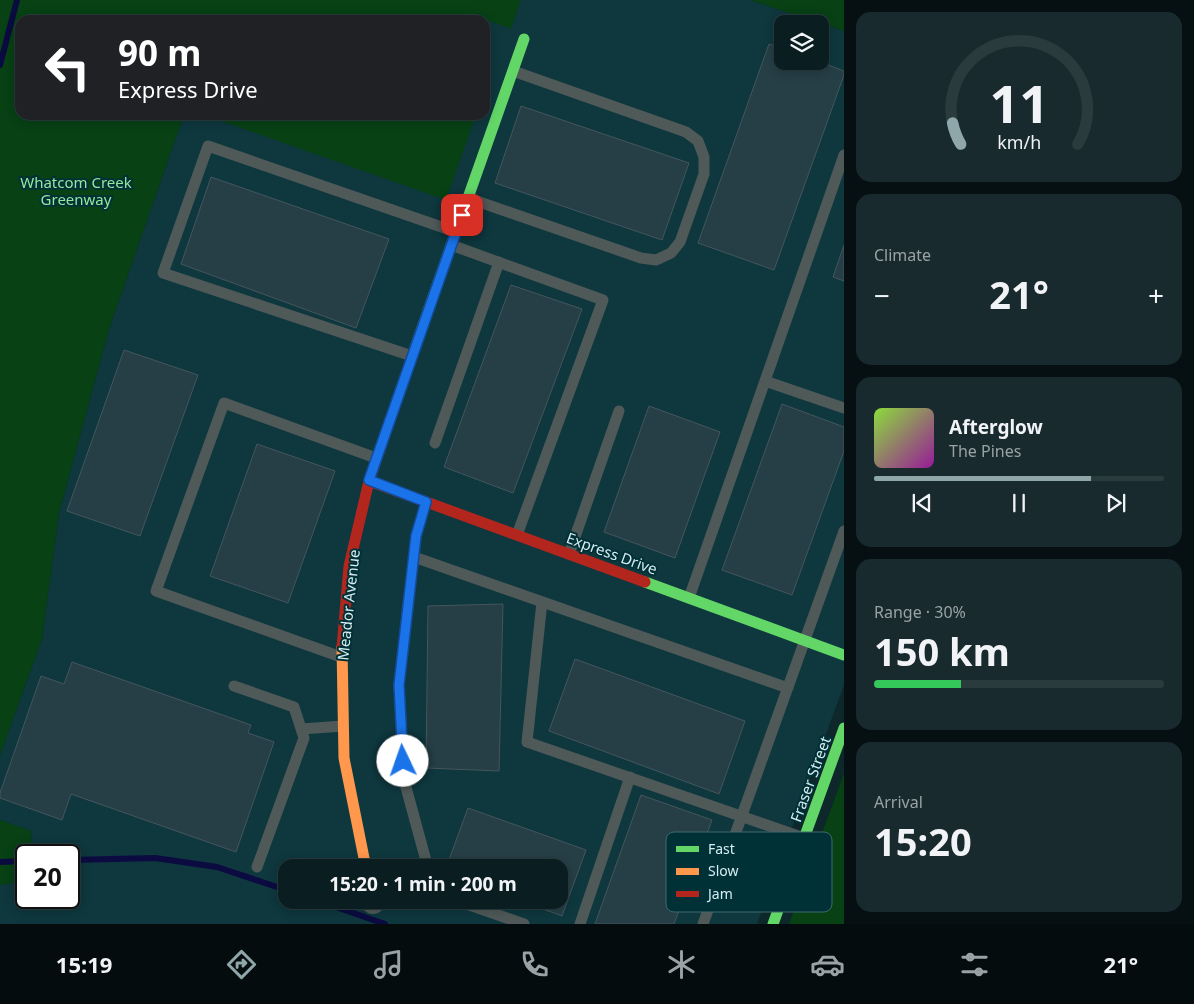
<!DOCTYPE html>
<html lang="en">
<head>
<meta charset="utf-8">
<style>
	body { margin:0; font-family:"Noto Sans",sans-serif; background:#182a2d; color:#f1f3f6; height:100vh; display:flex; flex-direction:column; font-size:19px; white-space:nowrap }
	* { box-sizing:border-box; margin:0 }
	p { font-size:16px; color:#99a2a5 }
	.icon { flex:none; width:28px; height:28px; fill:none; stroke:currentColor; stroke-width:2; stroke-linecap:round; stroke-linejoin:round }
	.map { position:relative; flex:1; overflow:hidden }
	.details { display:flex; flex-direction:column; gap:12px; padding:12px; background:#061012; width:350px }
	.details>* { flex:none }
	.guide { position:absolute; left:15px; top:15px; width:475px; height:105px; border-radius:15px; box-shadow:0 2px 12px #0003,0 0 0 1px #2a3b3e; background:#202124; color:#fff; overflow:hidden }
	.fabs { position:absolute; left:774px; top:15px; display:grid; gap:10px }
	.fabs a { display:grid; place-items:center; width:55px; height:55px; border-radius:10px; background:#0a1d20; box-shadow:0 2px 12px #0003,0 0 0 1px #2a3b3e; font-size:25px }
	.speed { position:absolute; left:15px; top:844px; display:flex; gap:10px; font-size:25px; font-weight:700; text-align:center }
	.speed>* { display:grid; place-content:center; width:65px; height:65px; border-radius:50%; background:#0a1d20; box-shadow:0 2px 12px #0003,0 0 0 1px #2a3b3e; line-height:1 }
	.speed .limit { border:2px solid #111; border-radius:8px; background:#fff; color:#111 }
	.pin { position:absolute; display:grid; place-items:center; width:42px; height:42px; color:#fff; margin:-21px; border-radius:10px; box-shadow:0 2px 8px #0006 }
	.me { position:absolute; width:55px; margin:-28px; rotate:357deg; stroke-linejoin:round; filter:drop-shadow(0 0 4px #0008) }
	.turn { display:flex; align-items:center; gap:18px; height:105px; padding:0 20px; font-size:22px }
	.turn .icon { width:65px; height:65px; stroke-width:2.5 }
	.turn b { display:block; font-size:35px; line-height:42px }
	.big { font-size:38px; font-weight:700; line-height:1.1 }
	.details .tile { flex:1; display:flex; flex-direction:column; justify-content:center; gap:8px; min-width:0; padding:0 18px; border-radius:15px; background:#182a2d }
	.details .dial { align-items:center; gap:0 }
	.dial svg { height:130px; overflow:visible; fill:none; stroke:#2a3b3e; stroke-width:7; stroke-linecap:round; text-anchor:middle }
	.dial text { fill:#f1f3f6; stroke:none }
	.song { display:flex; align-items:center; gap:15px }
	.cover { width:60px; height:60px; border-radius:8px; background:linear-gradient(135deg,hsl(90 70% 55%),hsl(300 70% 35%)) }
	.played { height:5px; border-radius:2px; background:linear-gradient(90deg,#8fa7ab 75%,#2a3b3e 75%) }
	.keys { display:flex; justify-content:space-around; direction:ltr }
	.heat { display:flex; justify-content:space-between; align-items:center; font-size:28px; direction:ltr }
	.charge { height:8px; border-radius:4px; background:linear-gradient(90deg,#34c759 30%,#2a3b3e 0) }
	.trip { position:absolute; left:278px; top:859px; width:290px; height:50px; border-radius:15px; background:#0a1d20; box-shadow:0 2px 12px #0003,0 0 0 1px #2a3b3e; font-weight:700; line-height:50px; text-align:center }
	.tabs { display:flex; height:80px; justify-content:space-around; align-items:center; background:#040c0d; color:#99a2a5 }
	.tabs .icon { width:35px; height:35px }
	.tabs .on { color:#8fa7ab }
	.tabs b { font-size:22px; color:#f1f3f6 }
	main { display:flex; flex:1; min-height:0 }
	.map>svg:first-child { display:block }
	.built { fill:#0e373e; fill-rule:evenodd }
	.green { fill:#074114 }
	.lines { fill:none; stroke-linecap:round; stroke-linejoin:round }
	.stream { stroke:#0b0b41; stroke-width:6 }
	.building { fill:#263e46; stroke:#45565c }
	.lane { stroke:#4f5958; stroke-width:11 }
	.street { stroke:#4f5958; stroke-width:24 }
	.fast { stroke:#63d668; stroke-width:11 }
	.slow { stroke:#ff974d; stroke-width:11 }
	.jam { stroke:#b3261e; stroke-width:11 }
	.route-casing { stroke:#114b97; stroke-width:12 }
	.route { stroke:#1a73e8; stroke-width:9 }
	.labels { text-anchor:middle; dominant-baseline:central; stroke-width:4; stroke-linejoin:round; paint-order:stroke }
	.park-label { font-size:15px; fill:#96e89a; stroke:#003137 }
	.street-label { font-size:15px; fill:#d5ecf0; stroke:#003137 }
	.key { fill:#003137; stroke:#40696e; stroke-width:1 }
	.key-label { font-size:14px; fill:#d5ecf0 }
</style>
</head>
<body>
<main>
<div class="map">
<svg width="844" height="924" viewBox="0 0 844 924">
	<rect width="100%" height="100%" fill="#0d272a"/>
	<path class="built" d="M224,0H750L844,31V685L757,924H0V885L26,881V898H69V855H32L31,831L0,820V755L42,639L59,513L109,329L184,115H485V20ZM782,24H820V61H782ZM286,868H559V900H286Z"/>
	<path class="green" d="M0,0H521L511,29L490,21L485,35V20H20V115H184L109,329L59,513L42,639L0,755Z
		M750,0H844V31Z
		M204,115H476L446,200Z
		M844,773V924H789Z
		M0,820L31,831L32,855H26V881L0,885Z"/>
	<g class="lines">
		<path class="stream" d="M0,65L17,0
			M69,860L155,858L217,867L286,890
			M0,862L26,861
			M316,900L385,924"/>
	</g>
	<path class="building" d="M769,44L782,48V61H818L844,71V75L774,270L698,243Z
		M521,106L689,163L662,240L495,183Z
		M211,177L389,239L356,328L181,264Z
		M844,245V281L833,277Z
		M511,285L582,309L513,493L444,467Z
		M124,350L198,375L140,536L67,511Z
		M782,404L844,427V451L792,595L722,570Z
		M649,406L720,432L675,558L604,532Z
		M257,444L335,471L288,603L210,576Z
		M503,604L499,771L426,768L428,606Z
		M575,659L745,721L719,794L549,731Z
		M72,662L251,725L248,733L274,742L236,852L71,794L62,820L0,798V793L41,676L64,684Z
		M641,795L712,820L674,924H595Z
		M468,808L586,850L562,916L519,900H559V868H446Z"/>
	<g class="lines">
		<path class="lane" d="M468,198L641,258L656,260L671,253L680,242L704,174V157L698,141L686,132L513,71
			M451,245L603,300L517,535
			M412,356L163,273L208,146L456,232
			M765,381L844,408
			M435,443L499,262
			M426,502L416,536L399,685L404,780L428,868
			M569,554L619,411
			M414,557L788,688
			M689,598L844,155
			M542,602L527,742L804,838
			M341,657L156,591L224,403L376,458
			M234,686L294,707L304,738L257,867
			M301,729L343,726
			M455,900L524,924
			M580,924L630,777
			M703,924L844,531"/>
		<path class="street" d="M373,900V902"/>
		<path class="fast" d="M415,348L524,39
			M645,582L844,655
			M773,924L844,728"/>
		<path class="slow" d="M342,647L344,758L366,868"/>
		<path class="jam" d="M369,481L645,582
			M342,647L349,566L369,481L415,348"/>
	</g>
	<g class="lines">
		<defs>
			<path id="route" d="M403,761L399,685L416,536L426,502L369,480L462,215"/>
		</defs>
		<use href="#route" class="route-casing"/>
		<use href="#route" class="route"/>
	</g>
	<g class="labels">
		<g class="park-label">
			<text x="76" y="182">Whatcom Creek<tspan x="76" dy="17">Greenway</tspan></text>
		</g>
		<g class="street-label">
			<text transform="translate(612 553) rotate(20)">Express Drive</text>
			<text transform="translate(348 605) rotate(-84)">Meador Avenue</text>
			<text transform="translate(810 779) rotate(-70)">Fraser Street</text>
		</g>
	</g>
	<rect x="666" y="832" width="166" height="80" rx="8" class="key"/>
	<rect x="676" y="846" width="23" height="6" fill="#63d668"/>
	<rect x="676" y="868" width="23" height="7" fill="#ff974d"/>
	<rect x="676" y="891" width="23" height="6" fill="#b3261e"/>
	<g class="key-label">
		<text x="708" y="854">Fast</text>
		<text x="708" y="876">Slow</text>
		<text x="708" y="899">Jam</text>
	</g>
</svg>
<div class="fabs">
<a><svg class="icon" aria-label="layers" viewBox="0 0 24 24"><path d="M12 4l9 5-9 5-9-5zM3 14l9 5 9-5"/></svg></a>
</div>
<div class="speed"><div class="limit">20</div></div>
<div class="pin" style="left:462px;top:215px;background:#d93025"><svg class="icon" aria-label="arrive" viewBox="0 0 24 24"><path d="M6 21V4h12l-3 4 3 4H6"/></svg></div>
<svg class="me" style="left:403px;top:761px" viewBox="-20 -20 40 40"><circle r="19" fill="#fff"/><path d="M0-13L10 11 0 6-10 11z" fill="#1a73e8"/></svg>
<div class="trip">15:20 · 1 min · 200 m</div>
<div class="guide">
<div class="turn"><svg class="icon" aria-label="left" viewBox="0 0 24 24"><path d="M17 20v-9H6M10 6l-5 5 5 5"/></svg><div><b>90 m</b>Express Drive</div></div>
</div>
</div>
<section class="details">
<div class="tile dial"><svg viewBox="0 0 100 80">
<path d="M14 69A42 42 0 1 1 86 69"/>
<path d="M14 69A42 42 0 0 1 9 56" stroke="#8fa7ab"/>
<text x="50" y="56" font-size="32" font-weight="700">11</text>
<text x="50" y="72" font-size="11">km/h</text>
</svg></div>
<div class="tile"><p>Climate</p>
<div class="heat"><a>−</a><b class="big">21°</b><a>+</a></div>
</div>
<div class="tile">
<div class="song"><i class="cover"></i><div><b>Afterglow</b><p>The Pines</p></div></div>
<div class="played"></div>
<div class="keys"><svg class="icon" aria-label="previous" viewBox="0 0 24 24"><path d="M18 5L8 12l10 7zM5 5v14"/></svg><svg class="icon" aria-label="pause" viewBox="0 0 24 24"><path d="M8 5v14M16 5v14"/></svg><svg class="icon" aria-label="next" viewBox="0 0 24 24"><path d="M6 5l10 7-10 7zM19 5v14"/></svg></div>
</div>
<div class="tile"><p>Range · 30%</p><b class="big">150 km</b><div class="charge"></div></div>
<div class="tile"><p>Arrival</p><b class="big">15:20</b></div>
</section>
</main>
<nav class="tabs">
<b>15:19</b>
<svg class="icon on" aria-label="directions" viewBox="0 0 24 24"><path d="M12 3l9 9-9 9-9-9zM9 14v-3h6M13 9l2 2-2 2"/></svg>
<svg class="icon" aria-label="music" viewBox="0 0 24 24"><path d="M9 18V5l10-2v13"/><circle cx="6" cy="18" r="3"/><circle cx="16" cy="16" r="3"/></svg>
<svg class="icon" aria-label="phone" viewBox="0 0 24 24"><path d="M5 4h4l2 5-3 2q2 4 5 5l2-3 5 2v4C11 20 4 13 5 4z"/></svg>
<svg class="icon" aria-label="climate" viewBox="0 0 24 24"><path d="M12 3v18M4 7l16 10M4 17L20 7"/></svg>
<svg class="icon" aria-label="car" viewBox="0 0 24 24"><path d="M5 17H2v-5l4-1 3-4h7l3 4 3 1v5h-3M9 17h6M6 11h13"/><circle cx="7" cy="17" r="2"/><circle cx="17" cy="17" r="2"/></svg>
<svg class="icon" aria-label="filters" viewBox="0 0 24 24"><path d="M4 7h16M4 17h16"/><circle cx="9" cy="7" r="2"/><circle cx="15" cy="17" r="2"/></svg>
<b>21°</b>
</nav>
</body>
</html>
